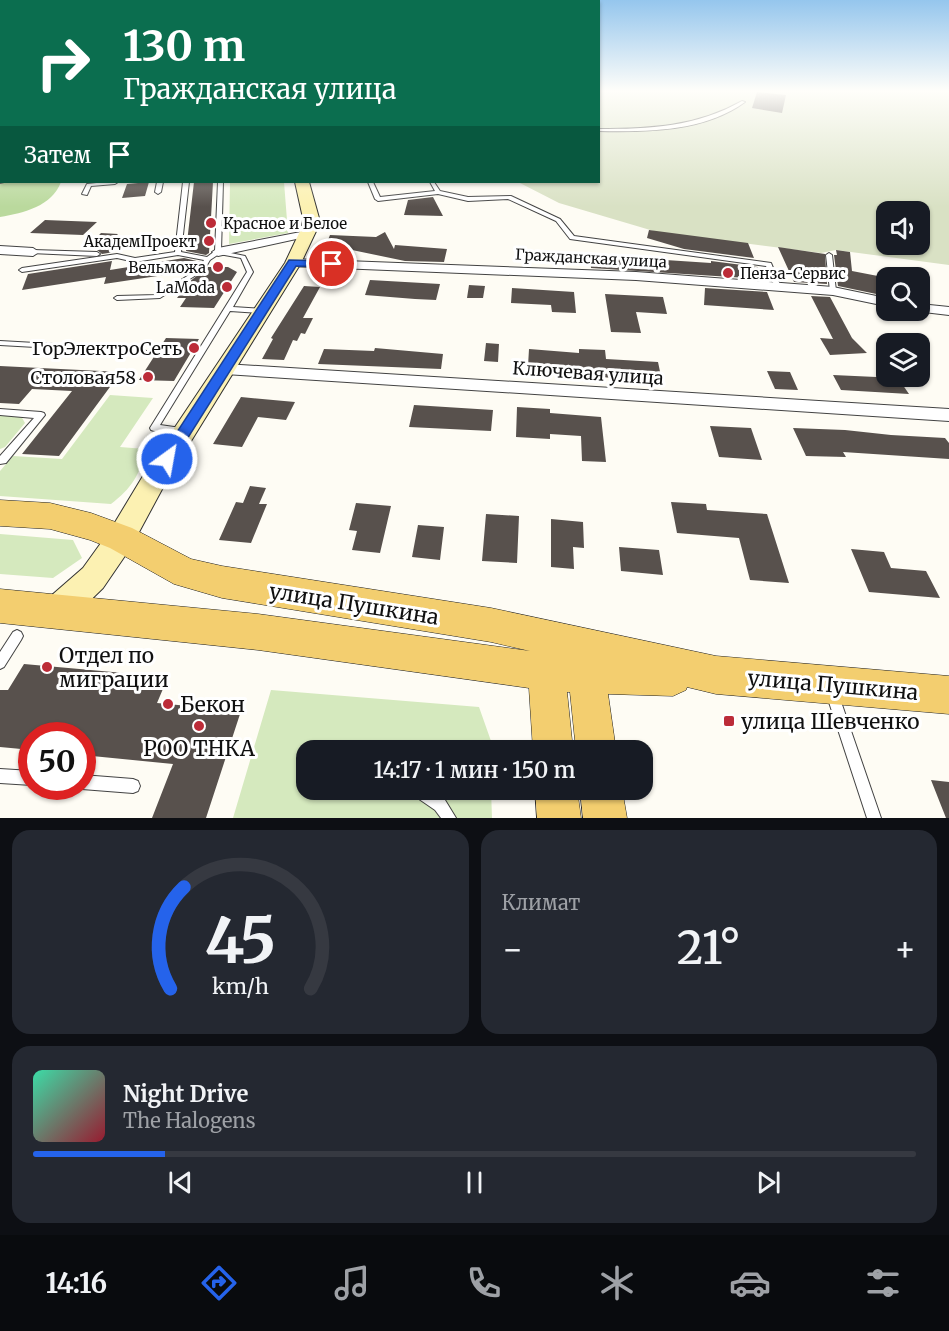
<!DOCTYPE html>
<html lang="ru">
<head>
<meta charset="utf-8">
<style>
	body { margin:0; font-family:Merriweather,serif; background:#242831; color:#f1f3f6; height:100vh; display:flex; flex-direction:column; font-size:22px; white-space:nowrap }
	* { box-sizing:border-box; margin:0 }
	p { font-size:20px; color:#9ea1a6 }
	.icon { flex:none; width:33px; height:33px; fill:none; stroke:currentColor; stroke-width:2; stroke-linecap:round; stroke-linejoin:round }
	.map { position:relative; height:818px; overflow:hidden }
	.details { display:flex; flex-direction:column; gap:12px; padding:12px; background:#0d0f14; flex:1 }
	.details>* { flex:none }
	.banner { position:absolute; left:0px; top:0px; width:600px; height:183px; box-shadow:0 2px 4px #0004; background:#0b6e4f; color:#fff; overflow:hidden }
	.buttons { position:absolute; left:876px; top:201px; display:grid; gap:12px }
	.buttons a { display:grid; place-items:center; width:54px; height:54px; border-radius:12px; background:#171b24; box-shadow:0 2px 4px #0004; font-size:30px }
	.speed { position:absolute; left:18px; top:722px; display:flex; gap:12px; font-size:30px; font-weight:700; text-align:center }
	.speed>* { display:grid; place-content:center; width:78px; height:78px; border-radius:50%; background:#171b24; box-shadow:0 2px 4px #0004; line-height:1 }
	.speed .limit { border:9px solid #d22; background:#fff; color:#111 }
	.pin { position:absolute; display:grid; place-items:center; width:51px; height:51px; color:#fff; margin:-26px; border:3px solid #fff; border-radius:50%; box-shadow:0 2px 6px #0007 }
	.me { position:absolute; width:66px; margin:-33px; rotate:32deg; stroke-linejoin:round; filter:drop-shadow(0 0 4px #0008) }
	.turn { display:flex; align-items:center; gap:21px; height:126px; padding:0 24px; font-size:27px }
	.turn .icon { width:78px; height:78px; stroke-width:2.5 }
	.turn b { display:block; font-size:42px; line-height:51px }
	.then { display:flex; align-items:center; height:57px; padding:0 24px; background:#0003; gap:12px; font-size:22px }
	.big { font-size:45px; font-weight:600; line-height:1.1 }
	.details .tile { flex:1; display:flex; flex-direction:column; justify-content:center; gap:9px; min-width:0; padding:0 21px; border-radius:18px; background:#242831 }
	.details .dial { align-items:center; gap:0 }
	.dial svg { height:156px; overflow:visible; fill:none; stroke:#363941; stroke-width:7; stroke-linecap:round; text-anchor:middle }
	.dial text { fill:#f1f3f6; stroke:none }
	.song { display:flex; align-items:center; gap:18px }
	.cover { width:72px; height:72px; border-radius:9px; background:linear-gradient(135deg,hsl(160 70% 55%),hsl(350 70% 35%)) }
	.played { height:6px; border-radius:3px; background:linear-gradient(90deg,#2563eb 15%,#363941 15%) }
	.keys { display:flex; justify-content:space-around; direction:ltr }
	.heat { display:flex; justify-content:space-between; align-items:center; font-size:33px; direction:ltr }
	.details .tiles { flex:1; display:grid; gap:12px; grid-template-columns:1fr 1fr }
	.tile:last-child { grid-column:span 2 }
	.trip { position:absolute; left:296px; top:740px; width:357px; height:60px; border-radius:18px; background:#171b24; box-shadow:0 2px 4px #0004; font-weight:600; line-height:60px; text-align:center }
	.tabs { display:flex; height:96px; justify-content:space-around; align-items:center; background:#090b0e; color:#9ea1a6 }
	.tabs .icon { width:42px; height:42px }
	.tabs .selected { color:#2563eb }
	.tabs b { font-size:27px; color:#f1f3f6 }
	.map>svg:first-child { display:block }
	.green { fill:#d5e9be }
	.forest { fill:#bad99d }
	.cemetery { fill:#d9e1c4; fill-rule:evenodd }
	.building { fill:#58514d }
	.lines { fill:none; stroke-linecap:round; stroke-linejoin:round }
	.service-casing { stroke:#434343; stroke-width:2 }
	.minor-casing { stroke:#434343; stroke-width:2 }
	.secondary-casing { stroke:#323232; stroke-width:2 }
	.primary-casing { stroke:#212121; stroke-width:1 }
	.service { fill:#fff; fill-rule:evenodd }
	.minor { fill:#fff; fill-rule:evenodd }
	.secondary { fill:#fcf1b2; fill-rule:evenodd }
	.primary { fill:#f3ce6f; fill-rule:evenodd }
	.route { fill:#2563eb; stroke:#184099; stroke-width:1.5 }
	.poi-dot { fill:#bc2c38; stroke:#fff; stroke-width:2 }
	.labels { text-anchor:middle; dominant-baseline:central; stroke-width:6; stroke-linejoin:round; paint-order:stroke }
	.far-poi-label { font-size:15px; fill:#101010; stroke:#fff; text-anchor:end }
	.far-street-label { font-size:15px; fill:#101010; stroke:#fff }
	.poi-label { font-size:18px; fill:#101010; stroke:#fff; text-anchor:end }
	.street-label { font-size:18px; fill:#101010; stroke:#fff }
	.near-street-label { font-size:21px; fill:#101010; stroke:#fff }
	.near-poi-label { font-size:21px; fill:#101010; stroke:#fff; text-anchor:start }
</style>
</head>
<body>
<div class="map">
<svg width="949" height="818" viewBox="0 0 949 818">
	<rect width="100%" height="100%" fill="#fefcf4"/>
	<path class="green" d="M230,182H284L288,233L229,244Z
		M110,395L153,398L120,447L145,449C141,474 131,489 111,504L0,496V471L13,456L62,459Z
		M0,415L21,416L25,423L5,447L0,449Z
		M0,534L73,540L82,558L53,578L0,574Z
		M271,690L479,707L491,741V750H306V789H491L492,818H233Z"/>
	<path class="forest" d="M16,182H61C52,206 24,213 0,217V183Z"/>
	<path class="cemetery" d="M599,92H949V265L836,250L821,253L657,232L559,203L518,182H598ZM886,212H920V244H886Z"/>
	<path class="building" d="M757,92L786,95L782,113L752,108Z
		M149,182L145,196L122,198L127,184Z
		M194,182H213L209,253L206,255L186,251Z
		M433,197L443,216L404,215L408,200Z
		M45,220L97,222L83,235L30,233Z
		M649,230L748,243L754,258L684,249L647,238Z
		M385,232L394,249L395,245L447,249L444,262L405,261L352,250L351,253L323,252L330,235L376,237Z
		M101,233L118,234L112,240H117L114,252L102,254L97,250L86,249Z
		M778,247L825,254L827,284L794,282Z
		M836,250L850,252L852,271L883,277L886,296L838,286L834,255H837Z
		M590,255L711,263V261L758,267L762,279L591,268Z
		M184,258L201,262L191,271L104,284L106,277L22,290L28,274L112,261L110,270Z
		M208,267H228L237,272L214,308L180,307L186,298H177L189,282Z
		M370,280L440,284L436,300L415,299L365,295Z
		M469,285L485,286L483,298H467Z
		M304,286L320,287L303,318H313L305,334L301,333L297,341L293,340L284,360L262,359L273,339L271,338Z
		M512,288L574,292L576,313L552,312L551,305L511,303Z
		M705,288L767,292L774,310L704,305Z
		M605,294L663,297L667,314L636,312L641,333L611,332Z
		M811,296L830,297L852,338L867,353L830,355L820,338L833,339Z
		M166,338L199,339L174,381L139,380Z
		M486,343L499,344L498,362L484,361Z
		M375,348L443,354L441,369L318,364L324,349L374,351Z
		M529,349L579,353V349L605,350L606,359L658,362L662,381H633V379L581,376L580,370L528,366Z
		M0,366L121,372L59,456L22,454L72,391L32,389L19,404L0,403Z
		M767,371L790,372L798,390L775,389Z
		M833,375L898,378L909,394L841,390Z
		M241,397L295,402L286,420L258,417L242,447L213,444Z
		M414,405L493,410L491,431L409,427Z
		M517,407L550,409V413L601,417L606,462L582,461L581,436L550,434V439L516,437Z
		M710,426L751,428L762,460L719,457Z
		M793,428L845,430L891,435L945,438L949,443V459L843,452L846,457L806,456Z
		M250,486L266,488L259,504H267L251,543L219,540L236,502L243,503Z
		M671,502L706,504L707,510L767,514L789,583L750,580L739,538L677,533Z
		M356,503L391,506L380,553L352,550L357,531L349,530Z
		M486,514L519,516L517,563L482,561Z
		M551,519L583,522L584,548L573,547L574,569L551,567Z
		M418,525L444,527L440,560L412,557Z
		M619,547L659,550L663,575L621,571Z
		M851,549L884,552L891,568L926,571L940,598L869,592Z
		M24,664L168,677L157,703L241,711L206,818H152L173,764L82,755V735H32V750L0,747V690H8Z
		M931,780L949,782V818H946Z"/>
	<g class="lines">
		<defs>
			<path id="service" d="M0,98H2V101H0Z
				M742,101L745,102C704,132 647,132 598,131V129C650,129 696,127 742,101Z
				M0,179H2V182H4L0,183Z
				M106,182H118L115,184L91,186L87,195L82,194L87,184Z
				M157,182H163L161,192L158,194L155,192Z
				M183,182H189L181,252L207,257L215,251L218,182H223L221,251L245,256L253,272L233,307L262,309L265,311L262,313L230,311L160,425L188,429L189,431L188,433L185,434L154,431L151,430L150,428L247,272L241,258L219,254L210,260L204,270L160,298L117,300L114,298L117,296L157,295L200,268L204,260L178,255L135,262L117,258L22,272L19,270L22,268L117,254L135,258L175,252Z
				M368,182H373L380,197L435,191L430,182H434L440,191L468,197L511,196L560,219L574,236L771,263L781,287L778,289L775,287L766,266L570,239L556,221L508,199L468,201L438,194L378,201L375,199Z
				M33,250L97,252L100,254L97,256L31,253L30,252Z
				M829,253L832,255L836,291L833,293L830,291L826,255Z
				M0,341L142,349L146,351L142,353L0,345Z
				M0,409L41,412L44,413L45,415L6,463L0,464V456L34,418L0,415Z
				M17,630L21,632L23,636L21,640L4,667L0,669V652L13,632Z
				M832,687L836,689L838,693L881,818H867L826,693L828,689Z
				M0,769L32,771V785L0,783Z
				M82,775L133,779L138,781L140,786L138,791L133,793L82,789L77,786H82Z
				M419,789H429L445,800L456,818H441L435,810L419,799L417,794Z"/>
			<path id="minor" d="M0,118H2L0,124Z
				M306,231L312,234L310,236L218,256L212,252L218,248Z
				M0,246L33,248L39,252L33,256L0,254Z
				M293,259L636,272L833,287L886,298V306L833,295L636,280L289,266L287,263L289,260Z
				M920,304L949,307V315L915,311L920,310Z
				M225,364L949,409V421L225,374L220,373L217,369L220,365Z"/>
			<path id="secondary" d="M0,158H2V166H0Z
				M295,182H309L319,218L318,227L301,263L167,480L131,547L103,588L66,624L55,628L44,624L40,613L44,602L83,568L111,529L149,466L285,263L302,227L303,218Z"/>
			<path id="primary" d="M0,500L50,503L91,513L132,528L191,559L222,566L491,608L716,656L949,676V714L716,694L687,687L686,690L673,696L608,694L616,750H576L570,692H567L573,750H533L529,688L258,650L0,623V589L258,614L530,651L491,642L222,598L174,584L110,548L90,540L50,529L0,526Z
				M535,789H577L581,818H537Z
				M580,789H622L627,818H583Z"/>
		</defs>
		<use href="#service" class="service-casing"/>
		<use href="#minor" class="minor-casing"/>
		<use href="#secondary" class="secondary-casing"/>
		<use href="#primary" class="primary-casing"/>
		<use href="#service" class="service"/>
		<use href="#minor" class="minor"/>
		<use href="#secondary" class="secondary"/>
		<use href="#primary" class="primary"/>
	</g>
	<linearGradient id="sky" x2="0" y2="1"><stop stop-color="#95c6ed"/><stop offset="0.44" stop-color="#fffefa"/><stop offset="1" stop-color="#fffefa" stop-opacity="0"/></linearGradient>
	<rect width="949" height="207" fill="url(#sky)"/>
	<path class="route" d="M289,260L332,261L337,264L332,267L296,266L172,463H162L160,459L162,455Z"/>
	<g class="poi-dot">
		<circle cx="211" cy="223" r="6"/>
		<circle cx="209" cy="241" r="6"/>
		<circle cx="218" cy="267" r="6"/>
		<circle cx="728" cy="273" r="6"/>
		<circle cx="227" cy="287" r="6"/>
		<circle cx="194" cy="348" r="6"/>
		<circle cx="148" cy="377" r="6"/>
		<circle cx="47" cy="667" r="6"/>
		<circle cx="168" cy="704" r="6"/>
		<rect x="723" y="715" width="12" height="12" rx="3"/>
		<circle cx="199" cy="726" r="6"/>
	</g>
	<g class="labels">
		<g class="far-poi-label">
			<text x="223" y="223" text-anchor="start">Красное и Белое</text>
			<text x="197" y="241">АкадемПроект</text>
			<text x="206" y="267">Вельможа</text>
			<text x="740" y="273" text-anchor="start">Пенза-Сервис</text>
			<text x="215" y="287">LaModa</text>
		</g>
		<g class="far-street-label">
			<text transform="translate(591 258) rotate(3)">Гражданская улица</text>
		</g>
		<g class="poi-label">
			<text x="182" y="348">ГорЭлектроСеть</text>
			<text x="136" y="377">Столовая58</text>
		</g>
		<g class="street-label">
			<text transform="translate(588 373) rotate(4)">Ключевая улица</text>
		</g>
		<g class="near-street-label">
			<text transform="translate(354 604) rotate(9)">улица Пушкина</text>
			<text transform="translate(833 685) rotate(5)">улица Пушкина</text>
		</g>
		<g class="near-poi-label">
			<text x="59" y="655">Отдел по<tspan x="59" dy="24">миграции</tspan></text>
			<text x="180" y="704">Бекон</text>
			<text x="741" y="721">улица Шевченко</text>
			<text x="199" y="748" text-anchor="middle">РОО ТНКА</text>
		</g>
	</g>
</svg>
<div class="buttons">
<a><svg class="icon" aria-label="sound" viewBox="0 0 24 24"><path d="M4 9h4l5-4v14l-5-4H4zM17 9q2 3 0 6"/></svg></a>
<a><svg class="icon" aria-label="search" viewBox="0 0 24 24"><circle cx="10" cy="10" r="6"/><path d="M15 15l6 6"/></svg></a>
<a><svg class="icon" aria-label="layers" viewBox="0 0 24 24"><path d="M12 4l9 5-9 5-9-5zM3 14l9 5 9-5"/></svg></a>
</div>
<div class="speed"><div class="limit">50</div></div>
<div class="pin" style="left:332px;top:264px;background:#d93025"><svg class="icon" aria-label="arrive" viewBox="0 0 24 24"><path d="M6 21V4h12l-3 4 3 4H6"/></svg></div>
<svg class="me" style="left:167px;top:459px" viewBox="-20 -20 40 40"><circle r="17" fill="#2563eb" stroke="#fff" stroke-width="3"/><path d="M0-11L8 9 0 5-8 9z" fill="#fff"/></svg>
<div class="trip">14:17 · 1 мин · 150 m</div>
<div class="banner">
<div class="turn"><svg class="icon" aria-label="right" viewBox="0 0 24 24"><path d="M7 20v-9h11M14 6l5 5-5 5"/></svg><div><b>130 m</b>Гражданская улица</div></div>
<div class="then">Затем<svg class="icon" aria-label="arrive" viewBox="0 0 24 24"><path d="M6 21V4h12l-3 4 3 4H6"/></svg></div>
</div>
</div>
<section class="details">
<div class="tiles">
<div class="tile dial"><svg viewBox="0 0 100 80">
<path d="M14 69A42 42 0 1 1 86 69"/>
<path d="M14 69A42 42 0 0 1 21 17" stroke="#2563eb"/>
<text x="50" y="56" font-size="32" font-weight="700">45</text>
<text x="50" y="72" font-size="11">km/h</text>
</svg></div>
<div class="tile"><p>Климат</p>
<div class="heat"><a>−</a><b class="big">21°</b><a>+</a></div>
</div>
<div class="tile">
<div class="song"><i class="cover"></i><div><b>Night Drive</b><p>The Halogens</p></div></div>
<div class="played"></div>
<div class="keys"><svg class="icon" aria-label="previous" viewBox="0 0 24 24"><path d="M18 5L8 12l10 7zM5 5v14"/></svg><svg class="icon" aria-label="pause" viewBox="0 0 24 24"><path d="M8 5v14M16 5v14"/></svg><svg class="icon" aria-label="next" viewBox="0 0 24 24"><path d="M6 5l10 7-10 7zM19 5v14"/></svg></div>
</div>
</div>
</section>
<nav class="tabs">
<b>14:16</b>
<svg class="icon selected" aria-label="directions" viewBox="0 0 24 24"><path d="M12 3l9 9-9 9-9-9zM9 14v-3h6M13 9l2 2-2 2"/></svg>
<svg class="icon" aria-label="music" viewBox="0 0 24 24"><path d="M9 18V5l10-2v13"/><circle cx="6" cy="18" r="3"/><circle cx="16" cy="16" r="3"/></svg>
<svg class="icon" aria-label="phone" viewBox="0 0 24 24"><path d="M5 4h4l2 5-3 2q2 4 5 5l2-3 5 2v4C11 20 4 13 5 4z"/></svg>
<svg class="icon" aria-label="climate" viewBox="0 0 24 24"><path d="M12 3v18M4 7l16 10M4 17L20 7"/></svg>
<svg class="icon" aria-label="car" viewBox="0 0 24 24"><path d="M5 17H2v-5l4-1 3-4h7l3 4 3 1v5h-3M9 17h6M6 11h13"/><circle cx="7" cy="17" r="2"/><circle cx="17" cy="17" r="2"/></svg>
<svg class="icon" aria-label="filters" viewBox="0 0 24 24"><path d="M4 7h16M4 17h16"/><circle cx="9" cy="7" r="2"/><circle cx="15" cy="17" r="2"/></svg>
</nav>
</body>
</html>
